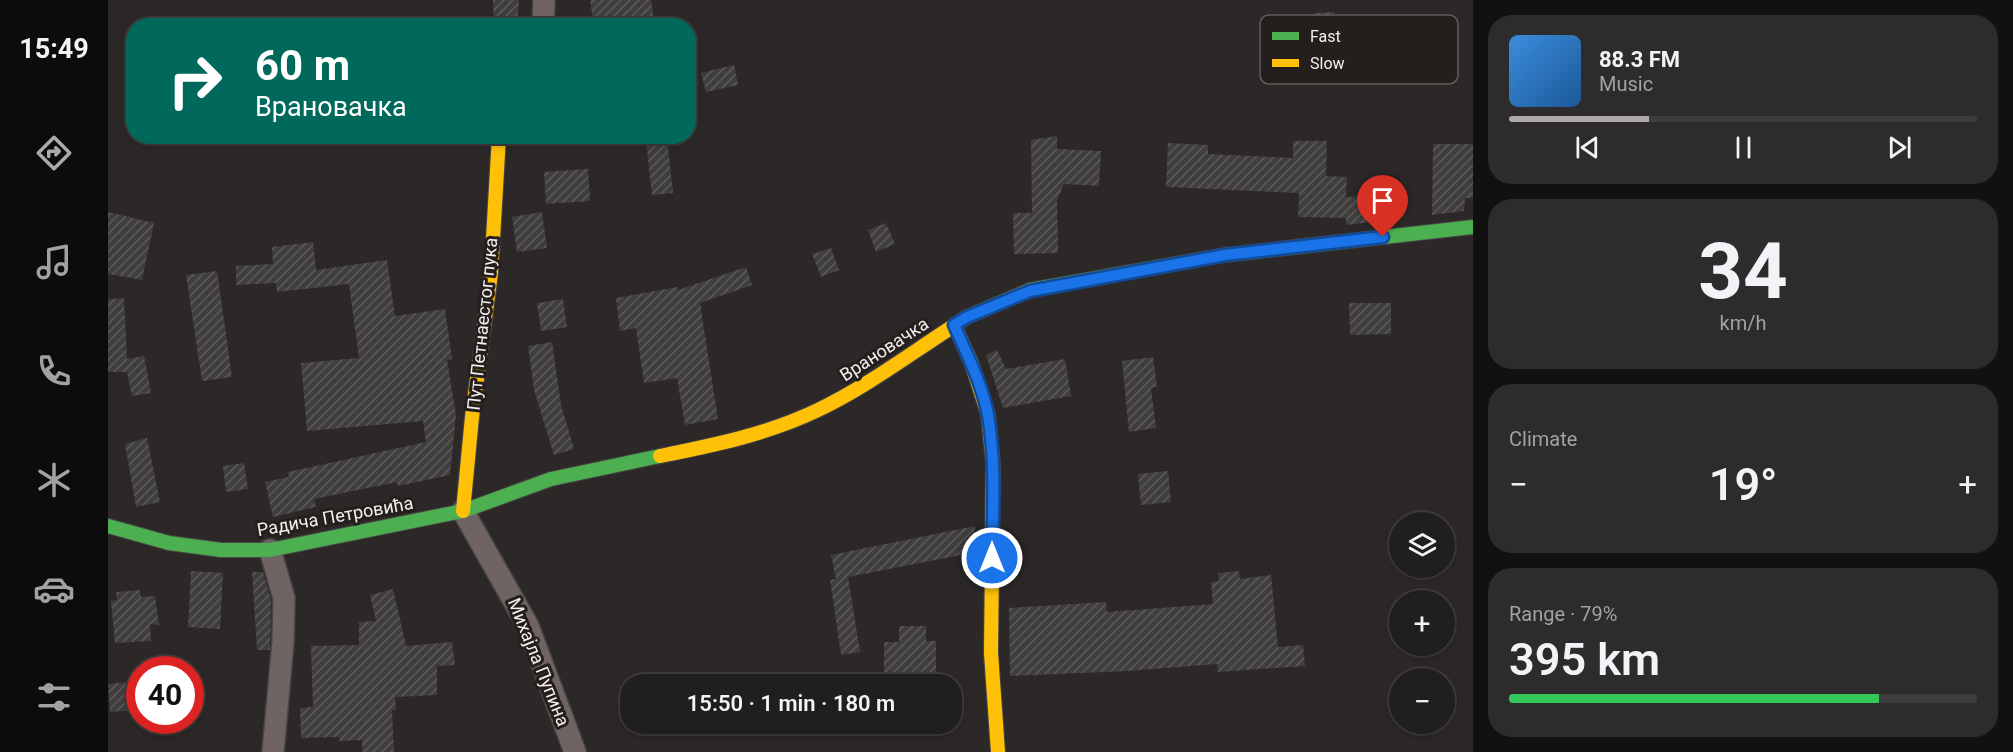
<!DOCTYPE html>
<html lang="en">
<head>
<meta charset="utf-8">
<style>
	body { margin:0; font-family:Roboto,sans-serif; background:#2d2b2b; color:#f1f3f6; height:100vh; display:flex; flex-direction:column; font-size:22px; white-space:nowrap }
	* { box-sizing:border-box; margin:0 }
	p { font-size:20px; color:#a2a2a4 }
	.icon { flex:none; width:33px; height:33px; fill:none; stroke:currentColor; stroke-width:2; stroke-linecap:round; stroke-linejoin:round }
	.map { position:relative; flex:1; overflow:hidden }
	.drawer { display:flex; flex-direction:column; gap:15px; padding:15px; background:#121010; width:540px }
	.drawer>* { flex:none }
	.top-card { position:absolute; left:18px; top:18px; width:570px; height:126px; border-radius:24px; box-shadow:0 3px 9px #0003,0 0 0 2px #3e3c3c; background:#00695c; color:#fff; overflow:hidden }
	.fabs { position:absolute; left:1281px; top:512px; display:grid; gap:12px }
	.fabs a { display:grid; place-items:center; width:66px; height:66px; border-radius:50%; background:#211e1e; box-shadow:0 3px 9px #0003,0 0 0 2px #3e3c3c; font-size:30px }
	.speed { position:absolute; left:18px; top:656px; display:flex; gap:12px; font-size:30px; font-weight:700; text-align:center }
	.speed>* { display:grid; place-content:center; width:78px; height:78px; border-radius:50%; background:#211e1e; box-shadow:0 3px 9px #0003,0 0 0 2px #3e3c3c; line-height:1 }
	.speed .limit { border:9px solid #d22; background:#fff; color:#111 }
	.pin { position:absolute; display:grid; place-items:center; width:51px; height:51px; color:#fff; margin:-62px -26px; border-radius:50% 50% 50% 0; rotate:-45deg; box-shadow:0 0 6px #0007 }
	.pin .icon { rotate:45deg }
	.me { position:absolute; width:66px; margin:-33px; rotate:0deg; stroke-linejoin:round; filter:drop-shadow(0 0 4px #0008) }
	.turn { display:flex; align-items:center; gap:21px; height:126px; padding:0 30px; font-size:27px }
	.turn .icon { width:78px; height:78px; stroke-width:2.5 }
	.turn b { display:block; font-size:42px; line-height:51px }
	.big { font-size:45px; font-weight:600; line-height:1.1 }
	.drawer .card { flex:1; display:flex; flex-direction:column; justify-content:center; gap:9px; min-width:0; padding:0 21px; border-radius:24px; background:#2d2b2b }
	.drawer .dial { align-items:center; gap:0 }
	.dial b { font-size:78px; line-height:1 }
	.song { display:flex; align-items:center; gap:18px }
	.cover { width:72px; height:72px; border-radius:9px; background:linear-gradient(135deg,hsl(210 70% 55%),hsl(210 70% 35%)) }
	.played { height:6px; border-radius:3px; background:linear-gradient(90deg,#aea9a9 30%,#3e3c3c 30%) }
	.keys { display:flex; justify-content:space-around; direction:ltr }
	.heat { display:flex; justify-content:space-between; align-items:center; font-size:33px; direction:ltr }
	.charge { height:9px; border-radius:4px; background:linear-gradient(90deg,#34c759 79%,#3e3c3c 0) }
	.trip { position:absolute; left:512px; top:674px; width:342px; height:60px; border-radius:24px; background:#211e1e; box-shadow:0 3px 9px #0003,0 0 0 2px #3e3c3c; font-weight:600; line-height:60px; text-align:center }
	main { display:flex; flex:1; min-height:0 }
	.menu { display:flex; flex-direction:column; width:108px; justify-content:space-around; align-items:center; background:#0d0c0c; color:#a2a2a4 }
	.menu .icon { width:42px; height:42px }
	.menu .current { color:#aea9a9 }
	.menu b { font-size:27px; color:#f1f3f6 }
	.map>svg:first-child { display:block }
	.building { fill:url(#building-hatch) }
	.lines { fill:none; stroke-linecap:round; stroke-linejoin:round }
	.street-casing { stroke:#474545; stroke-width:24 }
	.fast-casing { stroke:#474545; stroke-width:16 }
	.slow-casing { stroke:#474545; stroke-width:16 }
	.street { stroke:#6f6463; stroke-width:21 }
	.fast { stroke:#4caf50; stroke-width:14 }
	.slow { stroke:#ffc107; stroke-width:14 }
	.route-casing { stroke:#114b97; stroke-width:15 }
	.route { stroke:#1a73e8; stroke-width:10 }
	.labels { text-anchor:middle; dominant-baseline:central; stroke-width:6; stroke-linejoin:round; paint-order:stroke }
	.street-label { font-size:18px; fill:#f4efef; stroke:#241e1d }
	.key { fill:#241e1d; stroke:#625d5c; stroke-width:1.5 }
	.key-label { font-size:16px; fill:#f4efef }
</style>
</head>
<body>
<main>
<nav class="menu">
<b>15:49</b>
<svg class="icon current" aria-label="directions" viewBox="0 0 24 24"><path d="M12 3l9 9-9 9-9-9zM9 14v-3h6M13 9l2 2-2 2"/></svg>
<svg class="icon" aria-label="music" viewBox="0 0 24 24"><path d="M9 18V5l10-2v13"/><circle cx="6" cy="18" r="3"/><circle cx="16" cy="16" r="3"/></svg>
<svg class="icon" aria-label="phone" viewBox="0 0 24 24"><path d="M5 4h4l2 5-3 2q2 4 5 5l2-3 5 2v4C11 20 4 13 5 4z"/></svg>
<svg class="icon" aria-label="climate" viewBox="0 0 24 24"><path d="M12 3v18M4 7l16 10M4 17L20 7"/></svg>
<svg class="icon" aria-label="car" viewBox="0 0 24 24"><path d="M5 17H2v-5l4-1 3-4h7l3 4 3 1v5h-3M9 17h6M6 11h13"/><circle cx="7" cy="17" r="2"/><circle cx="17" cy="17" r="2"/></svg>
<svg class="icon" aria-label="filters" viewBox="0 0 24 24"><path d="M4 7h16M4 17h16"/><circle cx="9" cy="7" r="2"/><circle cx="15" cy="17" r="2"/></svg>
</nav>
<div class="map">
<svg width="1365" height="752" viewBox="0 0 1365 752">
	<defs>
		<pattern id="building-hatch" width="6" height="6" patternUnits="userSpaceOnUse" patternTransform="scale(1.5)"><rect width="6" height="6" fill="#413e3e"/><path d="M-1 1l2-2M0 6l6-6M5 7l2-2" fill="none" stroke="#5d5a5a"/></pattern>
	</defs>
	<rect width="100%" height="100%" fill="#2c2828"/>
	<path class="building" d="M385,0H411L409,26H386Z
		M482,0H543L547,26H486Z
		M1226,12L1227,45L1207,46V13Z
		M626,65L630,85L598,92L593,73Z
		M949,136V149L993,151L991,186L956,184L949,200L950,253L906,254L905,213H924L923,140Z
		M559,138L565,193L544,195L538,140Z
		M1185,141H1219L1218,176L1239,177L1238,197L1272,196V221L1238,225V218L1190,217L1191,193L1058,187L1060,143L1100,145V154L1185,158Z
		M1325,144H1365V198H1357L1356,211L1324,215Z
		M480,169L482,201L438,204L436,172Z
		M0,212L46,223L34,280L0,274Z
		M434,212L439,248L409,252L404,217Z
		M778,223L787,244L768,252L760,230Z
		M205,242L208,270L279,260L287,316L337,309L344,359L339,360L348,415L342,475L290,486L289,482L206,499L208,507L165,517L157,482L181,477L180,472L318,442L315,421L199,431L193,363L251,358L241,284L169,292L168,283L128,285V266L165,264L164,247Z
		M723,248L731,270L713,277L704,254Z
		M638,267L644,285L592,303L610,419L577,425L569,378L536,383L528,328L512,331L508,298L569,287L570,290Z
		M109,271L124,377L94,381L78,275Z
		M16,298L19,359L36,356L43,393L24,396L19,372H0V299Z
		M455,299L459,327L433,331L429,303Z
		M1241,303H1283V334L1242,335Z
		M444,342L453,405L466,449L446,455L426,390L420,346Z
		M889,350L898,369L957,359L963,396L895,408L878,355Z
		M1045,357L1049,387L1043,388L1048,428L1021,432L1014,361Z
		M39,438L52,502L28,507L17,444Z
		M136,463L140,489L118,492L115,466Z
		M1060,471L1063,502L1033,505L1030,474Z
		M867,526L868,552L740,577L752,652L733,655L722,580L728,579L723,555Z
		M83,571L115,573L112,629L80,627Z
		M1131,571L1132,579L1163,575L1170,647L1195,645L1197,666L1110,672L1109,664L1020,671L902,676L901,608L998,602L999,612L1105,604L1103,582L1111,581L1110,573Z
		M144,572H155L163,600L162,650H149Z
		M285,589L298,646L344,642L347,665L329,666V695L287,697L288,710H284L286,752H254V740L231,741L232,737L193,738L192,708L205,707L203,646L251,645V622L268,621L262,595Z
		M32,590L33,597L47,596L51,625L42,624L43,641L7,643L3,601L9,600L8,592Z
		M791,626H818V641H828V684H776V642H791Z
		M22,682L24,710L2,712L0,684Z"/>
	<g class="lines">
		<defs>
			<path id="street" d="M435,26L436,0
				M355,511L420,626L467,752
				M162,550L176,598L175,642L165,752"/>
			<path id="fast" d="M847,325L859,317L922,290L1117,255L1365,227
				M0,526L61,543L113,550H162L355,511L443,479L552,456"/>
			<path id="slow" d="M846,325L863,362L880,414L885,463L883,653L890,752
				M552,456C607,445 660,434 710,410C758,387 802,354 847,325
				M355,511L364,417L383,273L391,136"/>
		</defs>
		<use href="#street" class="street-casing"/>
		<use href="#fast" class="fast-casing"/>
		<use href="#slow" class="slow-casing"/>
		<use href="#street" class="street"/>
		<use href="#fast" class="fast"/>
		<use href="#slow" class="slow"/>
	</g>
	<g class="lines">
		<defs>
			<path id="route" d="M884,558C885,511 888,462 880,415C874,384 859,354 846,325L859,317L922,291L1117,255L1275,237"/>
		</defs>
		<use href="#route" class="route-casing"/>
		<use href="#route" class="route"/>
	</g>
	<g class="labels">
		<g class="street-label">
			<text transform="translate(374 324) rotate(-84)">Пут Петнаестог пука</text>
			<text transform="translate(776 349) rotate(-33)">Врановачка</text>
			<text transform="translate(227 516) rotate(-10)">Радича Петровића</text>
			<text transform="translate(431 662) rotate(68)">Михајла Пупина</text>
		</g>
	</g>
	<rect x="1152" y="15" width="198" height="69" rx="9" class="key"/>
	<rect x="1164" y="32" width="27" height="8" fill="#4caf50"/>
	<rect x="1164" y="59" width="27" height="8" fill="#ffc107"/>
	<g class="key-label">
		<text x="1202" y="42">Fast</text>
		<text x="1202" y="69">Slow</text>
	</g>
</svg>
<div class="fabs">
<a><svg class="icon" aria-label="layers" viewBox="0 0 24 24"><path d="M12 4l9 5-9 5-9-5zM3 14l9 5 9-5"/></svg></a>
<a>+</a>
<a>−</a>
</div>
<div class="speed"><div class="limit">40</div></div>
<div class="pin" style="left:1275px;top:237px;background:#d93025"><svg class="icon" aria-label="arrive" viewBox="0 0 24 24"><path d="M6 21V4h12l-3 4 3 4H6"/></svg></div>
<svg class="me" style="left:884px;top:558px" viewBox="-20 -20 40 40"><circle r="17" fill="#1a73e8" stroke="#fff" stroke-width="3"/><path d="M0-11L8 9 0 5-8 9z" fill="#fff"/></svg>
<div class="trip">15:50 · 1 min · 180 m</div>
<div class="top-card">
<div class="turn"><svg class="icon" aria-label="right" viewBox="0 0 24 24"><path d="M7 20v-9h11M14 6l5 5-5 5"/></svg><div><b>60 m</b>Врановачка</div></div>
</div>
</div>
<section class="drawer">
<div class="card">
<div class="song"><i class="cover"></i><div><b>88.3 FM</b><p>Music</p></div></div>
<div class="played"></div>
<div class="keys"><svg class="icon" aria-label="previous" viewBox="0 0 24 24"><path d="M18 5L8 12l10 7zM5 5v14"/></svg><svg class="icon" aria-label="pause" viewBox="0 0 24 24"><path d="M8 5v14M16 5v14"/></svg><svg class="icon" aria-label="next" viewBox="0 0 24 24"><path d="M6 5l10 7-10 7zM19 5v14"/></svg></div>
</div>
<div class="card dial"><b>34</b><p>km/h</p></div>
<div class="card"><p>Climate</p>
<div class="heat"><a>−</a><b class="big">19°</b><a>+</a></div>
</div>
<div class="card"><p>Range · 79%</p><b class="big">395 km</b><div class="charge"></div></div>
</section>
</main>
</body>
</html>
